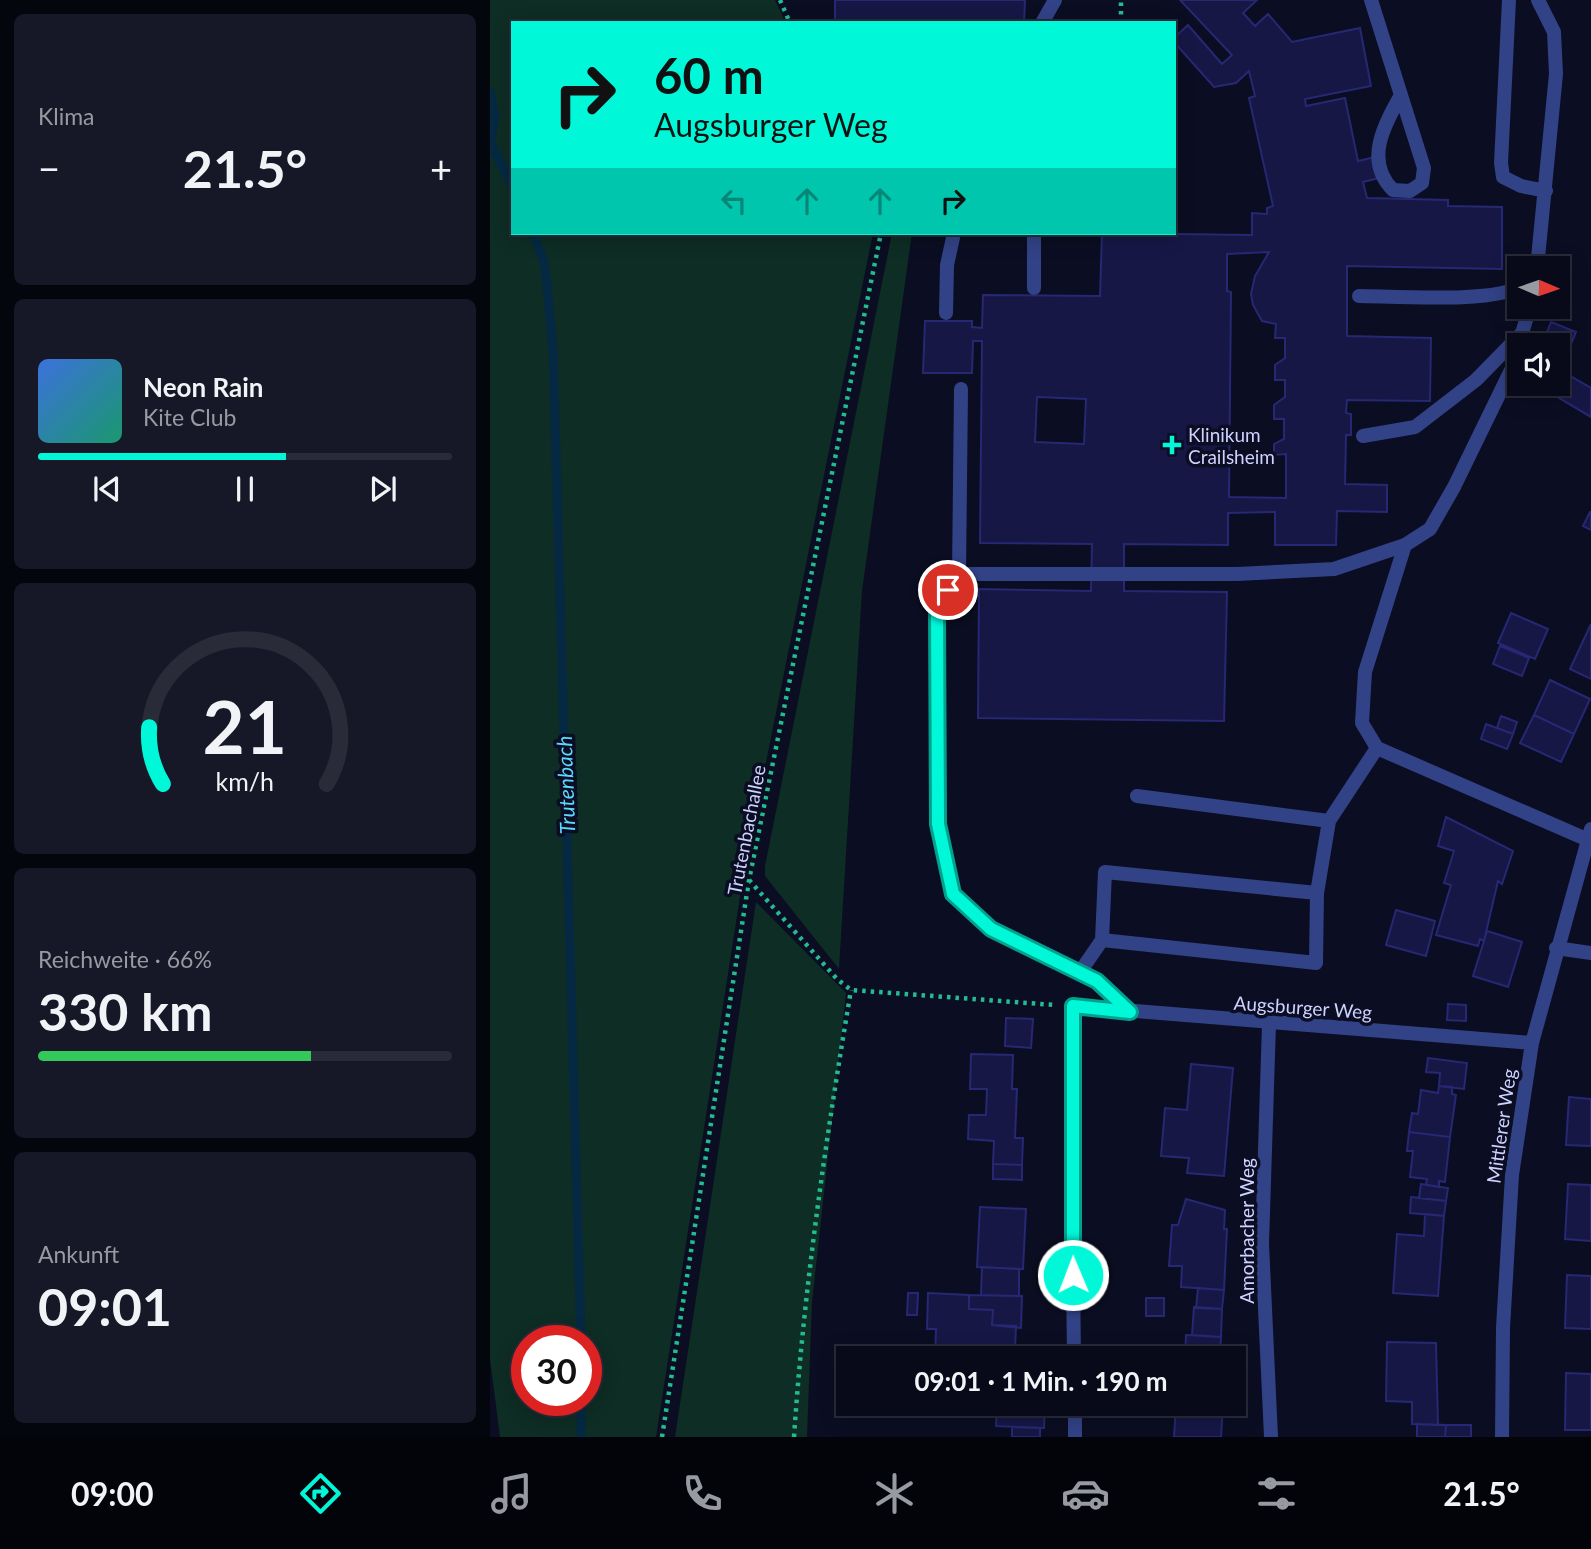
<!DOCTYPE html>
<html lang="de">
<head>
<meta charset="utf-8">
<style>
	body { margin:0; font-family:Lato,sans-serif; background:#161827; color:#f1f3f6; height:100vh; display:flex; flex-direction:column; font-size:26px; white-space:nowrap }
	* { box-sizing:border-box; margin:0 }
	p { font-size:23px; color:#989aa2 }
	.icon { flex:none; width:38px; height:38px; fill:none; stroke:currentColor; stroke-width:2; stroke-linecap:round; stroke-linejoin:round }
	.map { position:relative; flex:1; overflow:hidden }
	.panel { display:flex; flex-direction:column; gap:14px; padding:14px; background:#04060e; width:490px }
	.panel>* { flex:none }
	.top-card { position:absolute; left:21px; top:21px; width:665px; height:214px; border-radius:0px; box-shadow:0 4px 18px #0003,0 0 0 2px #292b39; background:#00f8d9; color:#111; overflow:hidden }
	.needle { width:46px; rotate:92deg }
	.tools { position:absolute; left:1017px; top:256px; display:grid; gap:14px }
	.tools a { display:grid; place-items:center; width:63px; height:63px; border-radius:0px; background:#080a1a; box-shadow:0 4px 18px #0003,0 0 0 2px #292b39; font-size:35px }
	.speed { position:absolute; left:21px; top:1325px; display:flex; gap:14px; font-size:35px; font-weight:700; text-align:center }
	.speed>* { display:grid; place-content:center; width:91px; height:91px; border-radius:50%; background:#080a1a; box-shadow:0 4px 18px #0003,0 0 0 2px #292b39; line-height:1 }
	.speed .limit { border:10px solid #d22; background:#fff; color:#111 }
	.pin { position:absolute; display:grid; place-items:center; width:60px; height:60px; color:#fff; margin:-30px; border:4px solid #fff; border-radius:50%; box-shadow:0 2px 7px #0007 }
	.me { position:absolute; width:77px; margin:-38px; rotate:359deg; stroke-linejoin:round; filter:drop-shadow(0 0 5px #0008) }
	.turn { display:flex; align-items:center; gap:24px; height:147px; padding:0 28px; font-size:32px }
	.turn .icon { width:91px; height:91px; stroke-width:2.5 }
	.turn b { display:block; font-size:49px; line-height:60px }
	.lanes { display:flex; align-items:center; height:66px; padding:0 28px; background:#0003; justify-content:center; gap:35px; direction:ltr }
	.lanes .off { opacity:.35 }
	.big { font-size:52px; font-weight:700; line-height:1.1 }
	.panel .tile { flex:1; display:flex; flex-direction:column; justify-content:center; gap:10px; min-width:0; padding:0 24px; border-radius:10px; background:#161827 }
	.panel .dial { align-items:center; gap:0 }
	.dial svg { height:182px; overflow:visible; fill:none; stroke:#292b39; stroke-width:7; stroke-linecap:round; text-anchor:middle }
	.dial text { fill:#f1f3f6; stroke:none }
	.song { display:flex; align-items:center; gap:21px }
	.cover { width:84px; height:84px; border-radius:10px; background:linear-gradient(135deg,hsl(220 70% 55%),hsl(160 70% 35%)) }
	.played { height:7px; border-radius:4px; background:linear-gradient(90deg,#00f8d9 60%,#292b39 60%) }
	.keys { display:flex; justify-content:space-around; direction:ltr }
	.heat { display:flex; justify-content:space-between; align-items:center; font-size:38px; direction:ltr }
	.charge { height:10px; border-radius:5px; background:linear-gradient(90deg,#34c759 66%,#292b39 0) }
	.trip { position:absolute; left:346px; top:1346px; width:410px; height:70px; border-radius:0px; background:#080a1a; box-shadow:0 4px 18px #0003,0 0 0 2px #292b39; font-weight:700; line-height:70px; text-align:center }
	.tab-bar { display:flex; height:112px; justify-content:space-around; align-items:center; background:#03040a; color:#989aa2 }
	.tab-bar .icon { width:49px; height:49px }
	.tab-bar .selected { color:#00f8d9 }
	.tab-bar b { font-size:32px; color:#f1f3f6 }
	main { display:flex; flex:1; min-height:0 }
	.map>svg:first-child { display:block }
	.green { fill:#0e2d25; fill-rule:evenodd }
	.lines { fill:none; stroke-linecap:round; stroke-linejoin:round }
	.stream { stroke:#052942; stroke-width:9 }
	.building { fill:#161745; stroke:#262873; stroke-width:2; fill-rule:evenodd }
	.path { stroke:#23bc91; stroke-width:4.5; stroke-dasharray:3.5 5; stroke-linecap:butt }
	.service { stroke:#324286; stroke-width:14 }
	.minor { stroke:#324286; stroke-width:14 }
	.route-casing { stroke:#00a18d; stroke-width:18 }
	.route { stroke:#00f8d9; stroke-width:12 }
	.poi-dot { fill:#00f8d9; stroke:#0b0d22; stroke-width:2.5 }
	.labels { text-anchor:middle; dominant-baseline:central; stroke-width:7; stroke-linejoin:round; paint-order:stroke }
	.poi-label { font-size:19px; fill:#cdd2ff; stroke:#0b0d22; text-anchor:start }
	.street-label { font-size:19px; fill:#cdd2ff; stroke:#0b0d22 }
	.water-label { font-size:21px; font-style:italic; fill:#5bd8ff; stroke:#0b0d22 }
</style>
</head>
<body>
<main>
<section class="panel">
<div class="tile"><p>Klima</p>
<div class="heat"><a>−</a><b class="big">21.5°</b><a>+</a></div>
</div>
<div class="tile">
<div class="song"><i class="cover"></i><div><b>Neon Rain</b><p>Kite Club</p></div></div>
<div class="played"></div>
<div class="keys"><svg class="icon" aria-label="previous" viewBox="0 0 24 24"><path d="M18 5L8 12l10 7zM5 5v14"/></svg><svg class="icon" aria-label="pause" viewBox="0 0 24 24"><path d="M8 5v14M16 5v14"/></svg><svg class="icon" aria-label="next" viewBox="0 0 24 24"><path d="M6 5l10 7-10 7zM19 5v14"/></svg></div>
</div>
<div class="tile dial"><svg viewBox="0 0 100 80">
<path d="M14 69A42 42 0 1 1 86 69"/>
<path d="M14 69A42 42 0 0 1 8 44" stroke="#00f8d9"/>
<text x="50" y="56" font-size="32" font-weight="700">21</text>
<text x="50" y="72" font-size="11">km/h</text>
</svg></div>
<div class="tile"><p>Reichweite · 66%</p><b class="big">330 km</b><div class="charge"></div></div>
<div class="tile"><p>Ankunft</p><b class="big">09:01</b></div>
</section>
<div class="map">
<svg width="1101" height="1437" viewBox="0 0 1101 1437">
	<rect width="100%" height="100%" fill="#0b0d22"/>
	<path class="green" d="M0,0H285L296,23H23V233H383L254,871L166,1437H10L0,1359ZM96,1340V1400H37V1340Z
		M402,233H422L372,591L349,969L275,876V866Z
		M266,902L356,993L322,1302L317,1437H185Z"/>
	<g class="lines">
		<path class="stream" d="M0,92L5,117L0,142L23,188
			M43,233L55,265L63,349L91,1340
			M91,1437V1400"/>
	</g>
	<path class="building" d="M345,0H535L534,23H345Z
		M690,0H767L753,13L765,26L778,14L802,42L870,28L881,86L815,99L816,106L855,98L868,161L885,157L889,178L873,182L877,198L958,200V206L1012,207V269L857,266V336L941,338L940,401L857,400L856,413L861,414V435H856L855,484L897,485V512L847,511L846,545H785V512L738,513V545L634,544V591L737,592L734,721L488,718L489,589L601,591L602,544L490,543L492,341H483L482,373H433L435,321H482V327L492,328L493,295L610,296L612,233L762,235V213L777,214V208L783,206L759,98L765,96L759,71L746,83L724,87L684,42V38L698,25L732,64L742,55ZM779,252L765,276L761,294L763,305L772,321L786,324L785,338H795V358L785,365V380H795V397L784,405V419H794V439L784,444V455L796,454V498L739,497L741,292L737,291V254ZM547,397L596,399L594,444L545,442Z
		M1061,322L1086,332L1070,370L1101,388V417L1044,383H1068V345H1052Z
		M1100,512H1101V530L1093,526Z
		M1021,613L1058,629L1045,659L1008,643Z
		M1101,624V679L1080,669Z
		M1010,646L1039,658L1032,676L1003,664Z
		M1060,680L1100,699L1084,734L1044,715Z
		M1044,715L1084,734L1071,762L1030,743Z
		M1011,716L1027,722L1023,734L1007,728Z
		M996,724L1023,734L1017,749L991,739Z
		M956,817L1023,851L1012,884L1008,881L994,941L990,939L988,946L946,935L961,885L954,883L964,851L948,846Z
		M906,910L945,921L936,956L896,945Z
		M997,931L1032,942L1018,987L983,976Z
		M958,1004L976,1005V1021L957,1020Z
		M516,1018L543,1019L541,1048L515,1046Z
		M481,1054L523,1055L522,1089H527L525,1138H533L532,1165L503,1164L504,1141L478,1139L479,1115H496L497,1089H480Z
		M938,1058L977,1063L974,1089L949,1086L950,1073L936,1072Z
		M701,1064L743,1068L734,1176L697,1173L699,1158L671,1156L675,1108L697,1110Z
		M949,1086L962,1087V1094L966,1095L960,1137L919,1132L922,1113L928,1114L931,1090L948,1093Z
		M1079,1097L1101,1099V1146L1076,1145Z
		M919,1132L960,1137L955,1182L949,1181V1187L936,1185L937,1179L920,1177L923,1151H917Z
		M503,1164L532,1165V1180L503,1179Z
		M931,1184L958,1188L956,1201L929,1198Z
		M1078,1184L1101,1185V1241L1075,1239Z
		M921,1197L956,1201L954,1216L920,1213Z
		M696,1199L735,1210L734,1229H737L734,1290L691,1287L692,1266H679L682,1225H688Z
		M490,1207L536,1209L533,1269L487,1267Z
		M935,1214L954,1216L948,1296L903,1293L907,1234L934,1236Z
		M492,1267L529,1269V1296L491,1295Z
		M1077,1275L1101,1276V1329L1075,1328Z
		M708,1288L734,1290L732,1309L706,1308Z
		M418,1293H428L427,1315H417Z
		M438,1293L479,1295V1309L503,1310L502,1325L526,1326L525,1350H534V1358H445L446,1329H437Z
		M479,1295L532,1296L531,1328L502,1325L503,1310L479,1309Z
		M656,1298H674V1316H656Z
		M704,1307L732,1309L731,1337L702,1335Z
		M696,1335L731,1337L730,1358H695Z
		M897,1342L946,1343L948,1425L922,1424V1402L896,1401Z
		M1076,1373L1101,1374V1430H1075Z
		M435,1404H507V1412L435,1410Z
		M507,1404H555L554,1428L506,1426Z
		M686,1404H733L731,1437H684Z
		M927,1424L956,1425L955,1437H927Z
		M956,1425H981V1437H955Z
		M522,1427L550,1428V1437H522Z"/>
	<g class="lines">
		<path class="path" d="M290,0L300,23
			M631,23V0
			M259,880L347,979L361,990L564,1005
			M172,1437L259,880L391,233
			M304,1437C314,1287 336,1138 361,990"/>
		<path class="service" d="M881,0L934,168L932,183L920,191L903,190C874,161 894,125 911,95
			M1019,0L1011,163L1013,177L1031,186L1056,191
			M552,23L565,0
			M1047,268L1066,74L1064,32L1048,0
			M544,288V233
			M869,296C898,296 1013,304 1029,285
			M1040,306L1022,368L964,487L940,529L915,545L875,672L872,723L887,748L1096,839
			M456,313L457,265L464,233
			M471,389L469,574L447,606L448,824L463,894L501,929L607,981L640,1012
			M873,436L925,427L986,380L1031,334
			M469,574H747L844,569L915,545
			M647,796L839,821
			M612,940L826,963L827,893
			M590,972L612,940L615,872L827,893L839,821L887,748"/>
		<path class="minor" d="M1066,948L1101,953
			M779,1024L772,1244L781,1437
			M584,1358L581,1108L583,1006L1042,1043
			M585,1404V1437
			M1012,1437L1013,1328L1022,1175L1042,1043L1101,829"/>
	</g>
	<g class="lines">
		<defs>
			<path id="route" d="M458,590L447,606L448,824L463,894L501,929L607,981L640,1012L583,1006V1275"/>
		</defs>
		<use href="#route" class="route-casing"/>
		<use href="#route" class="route"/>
	</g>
	<path class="poi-dot" d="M678.5 434.5h7v7h7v7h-7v7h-7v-7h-7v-7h7z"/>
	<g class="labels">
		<g class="poi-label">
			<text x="698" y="434">Klinikum<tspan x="698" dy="22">Crailsheim</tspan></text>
		</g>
		<g class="street-label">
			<text transform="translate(256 830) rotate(-79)">Trutenbachallee</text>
			<text transform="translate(813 1007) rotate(4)">Augsburger Weg</text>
			<text transform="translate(1011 1126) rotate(-82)">Mittlerer Weg</text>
			<text transform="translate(756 1231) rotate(-90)">Amorbacher Weg</text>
		</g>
		<g class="water-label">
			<text transform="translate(75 785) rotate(-92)">Trutenbach</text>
		</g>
	</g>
</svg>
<div class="tools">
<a><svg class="needle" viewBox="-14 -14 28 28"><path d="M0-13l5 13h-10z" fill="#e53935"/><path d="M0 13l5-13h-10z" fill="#989aa2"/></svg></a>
<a><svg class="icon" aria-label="sound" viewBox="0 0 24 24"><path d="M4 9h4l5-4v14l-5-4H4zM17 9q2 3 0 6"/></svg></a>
</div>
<div class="speed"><div class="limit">30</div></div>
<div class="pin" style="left:458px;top:590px;background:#d93025"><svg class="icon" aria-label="arrive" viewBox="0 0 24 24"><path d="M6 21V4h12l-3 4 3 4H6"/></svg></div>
<svg class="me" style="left:583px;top:1275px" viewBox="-20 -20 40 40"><circle r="17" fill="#00f8d9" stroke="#fff" stroke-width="3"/><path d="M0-11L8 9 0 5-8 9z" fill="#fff"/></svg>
<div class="trip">09:01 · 1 Min. · 190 m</div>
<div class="top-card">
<div class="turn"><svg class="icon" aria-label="right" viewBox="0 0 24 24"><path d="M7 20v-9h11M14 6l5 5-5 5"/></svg><div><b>60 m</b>Augsburger Weg</div></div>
<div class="lanes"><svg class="icon off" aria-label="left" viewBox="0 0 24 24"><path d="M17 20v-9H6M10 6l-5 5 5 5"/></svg><svg class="icon off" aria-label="ahead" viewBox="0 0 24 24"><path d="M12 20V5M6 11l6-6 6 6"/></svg><svg class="icon off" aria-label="ahead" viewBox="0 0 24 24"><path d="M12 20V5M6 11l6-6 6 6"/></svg><svg class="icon" aria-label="right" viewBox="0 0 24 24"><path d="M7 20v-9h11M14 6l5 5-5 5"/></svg></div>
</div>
</div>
</main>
<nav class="tab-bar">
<b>09:00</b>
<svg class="icon selected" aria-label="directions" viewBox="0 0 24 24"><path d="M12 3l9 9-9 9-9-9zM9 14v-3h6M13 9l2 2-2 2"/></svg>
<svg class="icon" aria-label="music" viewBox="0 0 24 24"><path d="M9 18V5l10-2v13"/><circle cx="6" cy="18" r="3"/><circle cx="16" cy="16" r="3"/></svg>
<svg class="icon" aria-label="phone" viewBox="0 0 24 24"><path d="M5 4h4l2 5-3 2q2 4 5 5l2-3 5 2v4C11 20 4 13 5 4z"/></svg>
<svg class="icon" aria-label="climate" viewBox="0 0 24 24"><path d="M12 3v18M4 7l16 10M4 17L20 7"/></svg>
<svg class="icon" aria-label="car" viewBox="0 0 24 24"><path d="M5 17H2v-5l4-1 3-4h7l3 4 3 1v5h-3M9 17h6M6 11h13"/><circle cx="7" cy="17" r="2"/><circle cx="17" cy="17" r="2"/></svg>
<svg class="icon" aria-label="filters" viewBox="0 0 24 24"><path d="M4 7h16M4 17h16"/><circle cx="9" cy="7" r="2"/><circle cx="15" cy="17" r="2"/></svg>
<b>21.5°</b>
</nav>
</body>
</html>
